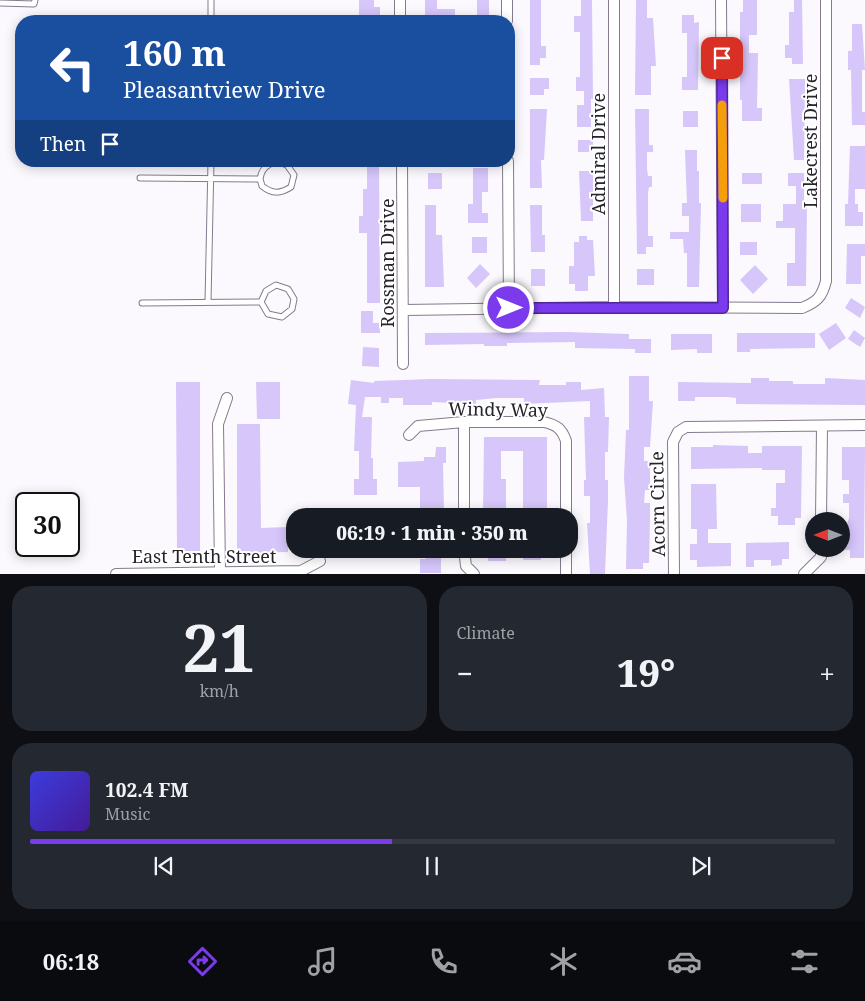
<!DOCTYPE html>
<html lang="en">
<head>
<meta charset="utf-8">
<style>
	body { margin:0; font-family:"Noto Serif",serif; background:#242831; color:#f1f3f6; height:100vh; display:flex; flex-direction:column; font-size:19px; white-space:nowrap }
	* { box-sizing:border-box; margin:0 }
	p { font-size:16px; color:#9ea1a6 }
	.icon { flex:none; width:28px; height:28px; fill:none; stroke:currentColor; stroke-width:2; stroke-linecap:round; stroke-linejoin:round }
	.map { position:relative; height:574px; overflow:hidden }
	.sheet { display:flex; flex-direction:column; gap:12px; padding:12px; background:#0d0f14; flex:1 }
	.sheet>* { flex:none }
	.guide { position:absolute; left:15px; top:15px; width:500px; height:152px; border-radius:20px; box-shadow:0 2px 12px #0003; background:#1a4fa0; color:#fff; overflow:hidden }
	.needle { width:32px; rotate:270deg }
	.tools { position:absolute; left:805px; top:512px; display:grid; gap:10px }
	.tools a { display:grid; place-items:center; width:45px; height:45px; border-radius:50%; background:#171b24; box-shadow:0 2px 12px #0003; font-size:25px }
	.speed { position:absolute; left:15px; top:492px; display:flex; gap:10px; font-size:25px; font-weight:700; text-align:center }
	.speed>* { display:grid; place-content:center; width:65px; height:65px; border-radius:50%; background:#171b24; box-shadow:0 2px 12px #0003; line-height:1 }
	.speed .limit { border:2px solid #111; border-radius:8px; background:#fff; color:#111 }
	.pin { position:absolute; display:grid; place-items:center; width:42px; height:42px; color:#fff; margin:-21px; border-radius:10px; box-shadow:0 2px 8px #0006 }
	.me { position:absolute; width:55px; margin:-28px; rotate:90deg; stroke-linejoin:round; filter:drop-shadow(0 0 4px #0008) }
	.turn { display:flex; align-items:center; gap:18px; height:105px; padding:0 25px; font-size:22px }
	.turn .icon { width:65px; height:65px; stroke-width:2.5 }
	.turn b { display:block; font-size:35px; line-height:42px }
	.then { display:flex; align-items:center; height:48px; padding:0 25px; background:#0003; gap:10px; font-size:19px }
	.big { font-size:38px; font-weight:800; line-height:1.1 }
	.sheet .card { flex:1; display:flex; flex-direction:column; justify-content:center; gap:8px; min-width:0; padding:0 18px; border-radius:20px; background:#242831 }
	.sheet .dial { align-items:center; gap:0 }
	.dial b { font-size:65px; line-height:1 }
	.song { display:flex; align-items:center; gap:15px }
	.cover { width:60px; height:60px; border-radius:8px; background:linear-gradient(135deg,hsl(240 70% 55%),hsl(260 70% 35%)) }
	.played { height:5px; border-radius:2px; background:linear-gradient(90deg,#7c3aed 45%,#363941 45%) }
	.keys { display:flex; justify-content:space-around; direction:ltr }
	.heat { display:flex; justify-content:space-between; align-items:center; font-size:28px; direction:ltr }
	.sheet .tiles { flex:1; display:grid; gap:12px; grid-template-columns:1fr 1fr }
	.card:last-child { grid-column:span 2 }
	.trip { position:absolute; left:286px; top:508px; width:292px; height:50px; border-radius:20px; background:#171b24; box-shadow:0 2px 12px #0003; font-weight:800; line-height:50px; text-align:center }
	.menu { display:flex; height:80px; justify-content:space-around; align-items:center; background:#090b0e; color:#9ea1a6 }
	.menu .icon { width:35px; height:35px }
	.menu .selected { color:#7c3aed }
	.menu b { font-size:22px; color:#f1f3f6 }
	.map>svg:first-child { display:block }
	.building { fill:#d6c6fa }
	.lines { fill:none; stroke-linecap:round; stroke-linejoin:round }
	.service-casing { stroke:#857a8e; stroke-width:7 }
	.minor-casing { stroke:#857a8e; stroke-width:12 }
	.service { stroke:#fff; stroke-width:5 }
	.minor { stroke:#fff; stroke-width:10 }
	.route-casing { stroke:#51269a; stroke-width:12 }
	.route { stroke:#7c3aed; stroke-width:9 }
	.slow { stroke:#f59e0b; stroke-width:9 }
	.labels { text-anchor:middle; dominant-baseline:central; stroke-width:4; stroke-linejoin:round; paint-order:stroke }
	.street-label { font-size:18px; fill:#27232a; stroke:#fff }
</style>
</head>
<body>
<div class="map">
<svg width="865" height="574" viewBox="0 0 865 574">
	<rect width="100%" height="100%" fill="#fbf9fd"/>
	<path class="building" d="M359,0H374V7H380V16H359Z
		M425,0H437V9H455V19L425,21Z
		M477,0H489V21H477Z
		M530,0H541V46H546V58H540V65H530Z
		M581,0H592L593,99H591V127H577V105H584V91H576V77H580V32H574V16H581Z
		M636,0H647V18H653L656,66H651V95H635Z
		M743,0H757V35H749V53H758L757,108H762V121H742V100H740V12H743Z
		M794,0H802L803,64H792V58H785V45H789V12H794Z
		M682,15H694V23L699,22L698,90H682V77H687V33H682Z
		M852,24H862L865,70H862V112H865V125H852L851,70H848V51H852Z
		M530,78H549V89H544V95H530Z
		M789,79H805L804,160H794Z
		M530,109H547L544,160H541L542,188H530Z
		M635,109H649V145H653V152H647V169L648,176H652V187H649L648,193V236H653V247H646V254H637Z
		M683,111H698V127H683Z
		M578,140H593V152H578Z
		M850,146H865V189H855V204H858V212H863V226H845V204H848Z
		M685,150H697V171H699V203H701L699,287H687V253H684L683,239H670V232H689V216H682V203H687Z
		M367,161H379L380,303H367V233H359V216H363V189H367Z
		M473,168H488V192H482V213H488V223H468V204H473Z
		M579,171H593V221H581Z
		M428,173H442V189H428Z
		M742,173H762V184H742Z
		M788,173H804V204H807L806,286H787V263H795V228H776V221H783V204H796V186H788Z
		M741,204H761V222H741Z
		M425,205H436V235H442L444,287H425Z
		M530,205H542V235H545V252H531Z
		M579,236H587V240H593L595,276H588V291H575V284H569V266H574V242H579Z
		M472,237H487V253H472Z
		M740,242H757V255H740Z
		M847,244H865V256H861V284H846Z
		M480,264L490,274L476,288L467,278Z
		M755,265L768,279L753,294L740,280Z
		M531,269H545V286H531Z
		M637,269H654V285H637Z
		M851,298L865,307L860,318L845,308Z
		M361,311H373V323H380V333H361Z
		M836,323L846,338L829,350L819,334Z
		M854,330L865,338L860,347L848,339Z
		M566,332L629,334V339H651V353H635V349L575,348V342L507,343V346H484V344L425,345V333Z
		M737,333H815V348L750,349V352H737Z
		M671,334H712V353H697V349L671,350Z
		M363,347L379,348V367L362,366Z
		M629,376H649V401H653L650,447H644V461H650V490H645L644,503H650V520L649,563H643V569H626L627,520L624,478L626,430H629Z
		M751,378H769V381H793V384H825V378L865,380V405L736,404V398L727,397H695V401H678V382L751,383Z
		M432,379L540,380L539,385H566V382H581V390L604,388L605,417H609L608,452H605V480H608V501L605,574H590L587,523H590V496H584V480H586L584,417H590V401L524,404V398H496L476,400V404L432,402V405H403V398H389V403H381V397H365L362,417H372L371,458H373V479H377V495H354V479H359V451H354L356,405L348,404L351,380L374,383V381Z
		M176,382H200V551H177Z
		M256,382H280V419H257Z
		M237,424H260L261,528L288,527V552L237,553Z
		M484,437H547V516H523V451H501V479H506V516H483Z
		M713,445L748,446V453H762V446H802L801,518H795V525H778V516H771V508H776V483H785V470H762V468L691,469V447H713Z
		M436,447H446V463H443L444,512H420V487H398V462L424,461V457H435Z
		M842,447H865L864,558H850V550H842V524H847L849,518V503H843V494H849V480H842Z
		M691,484H716L717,529H708V543H731V566L697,567V560H690V544H697V529H691Z
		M789,542V559H782V565L771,566V560H754V567H746V543Z
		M426,549H441V573H420V559H426Z
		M488,549H506V561H488Z
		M523,549H541V560H523Z"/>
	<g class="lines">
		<defs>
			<path id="service" d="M0,3L34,4L35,0
				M211,21V0
				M140,178L260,179L262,186C272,194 280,194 291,187L294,175L287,165C274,159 262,165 260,179
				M208,302L211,161
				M142,303L261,302L268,314L282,317L292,309L294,299L288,289L276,285L266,291L261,302"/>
			<path id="minor" d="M400,0V21
				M507,0V21
				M614,0V307
				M721,0L723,308
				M402,161L403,364
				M508,161L509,308
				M404,310L614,307L802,308C817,302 822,297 826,281V0
				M464,422V516
				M409,435L418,426L464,422H544C557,425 562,429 566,441V516
				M821,521L822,426
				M464,549L466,566L474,574
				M220,571L218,424L227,398
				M116,574L301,571L320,561
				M566,574V549
				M674,574L673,442L678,432L686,427L865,425
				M804,574L821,557V549"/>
		</defs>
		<use href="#service" class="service-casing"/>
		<use href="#minor" class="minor-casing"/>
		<use href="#service" class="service"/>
		<use href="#minor" class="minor"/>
	</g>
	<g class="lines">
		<defs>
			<path id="route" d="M509,308H723L722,58"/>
		</defs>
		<use href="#route" class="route-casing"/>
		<use href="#route" class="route"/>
		<path class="slow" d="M722,105L723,198"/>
	</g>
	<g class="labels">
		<g class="street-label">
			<text transform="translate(810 141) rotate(-90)">Lakecrest Drive</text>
			<text transform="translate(598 154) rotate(-90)">Admiral Drive</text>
			<text transform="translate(387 263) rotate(-90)">Rossman Drive</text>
			<text transform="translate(498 409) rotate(1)">Windy Way</text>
			<text transform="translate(657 504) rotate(-91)">Acorn Circle</text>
			<text x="204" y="556">East Tenth Street</text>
		</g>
	</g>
</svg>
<div class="tools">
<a><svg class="needle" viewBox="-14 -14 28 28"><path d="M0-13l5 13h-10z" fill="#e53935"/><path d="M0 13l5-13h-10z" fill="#9ea1a6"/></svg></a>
</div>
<div class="speed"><div class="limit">30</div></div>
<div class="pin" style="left:722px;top:58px;background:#d93025"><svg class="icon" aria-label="arrive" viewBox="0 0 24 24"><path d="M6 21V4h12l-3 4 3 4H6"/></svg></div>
<svg class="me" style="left:509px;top:308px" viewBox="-20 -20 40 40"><circle r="17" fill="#7c3aed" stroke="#fff" stroke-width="3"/><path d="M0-11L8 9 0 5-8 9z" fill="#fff"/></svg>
<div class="trip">06:19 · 1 min · 350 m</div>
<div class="guide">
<div class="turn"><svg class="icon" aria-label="left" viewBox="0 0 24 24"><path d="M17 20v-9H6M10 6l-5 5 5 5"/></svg><div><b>160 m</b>Pleasantview Drive</div></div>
<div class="then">Then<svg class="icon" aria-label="arrive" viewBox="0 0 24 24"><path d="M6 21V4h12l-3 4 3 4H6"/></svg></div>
</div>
</div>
<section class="sheet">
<div class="tiles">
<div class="card dial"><b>21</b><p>km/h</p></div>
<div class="card"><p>Climate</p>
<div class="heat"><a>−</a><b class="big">19°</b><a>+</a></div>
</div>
<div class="card">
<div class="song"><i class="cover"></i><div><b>102.4 FM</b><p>Music</p></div></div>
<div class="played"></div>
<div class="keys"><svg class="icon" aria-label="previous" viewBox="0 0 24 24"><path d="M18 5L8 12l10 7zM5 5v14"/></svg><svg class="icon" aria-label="pause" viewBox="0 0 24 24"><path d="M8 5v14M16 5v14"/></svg><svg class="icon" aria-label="next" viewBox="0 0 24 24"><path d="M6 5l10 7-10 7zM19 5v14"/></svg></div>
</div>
</div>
</section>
<nav class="menu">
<b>06:18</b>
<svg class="icon selected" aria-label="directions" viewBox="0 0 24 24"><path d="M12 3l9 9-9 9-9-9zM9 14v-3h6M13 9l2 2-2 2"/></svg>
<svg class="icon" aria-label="music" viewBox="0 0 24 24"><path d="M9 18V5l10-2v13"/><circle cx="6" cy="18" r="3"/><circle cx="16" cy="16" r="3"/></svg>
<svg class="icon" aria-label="phone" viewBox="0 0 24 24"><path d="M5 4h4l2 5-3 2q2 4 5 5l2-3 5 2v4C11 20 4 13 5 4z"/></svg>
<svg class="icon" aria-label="climate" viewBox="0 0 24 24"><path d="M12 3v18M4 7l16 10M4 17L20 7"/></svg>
<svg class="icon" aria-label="car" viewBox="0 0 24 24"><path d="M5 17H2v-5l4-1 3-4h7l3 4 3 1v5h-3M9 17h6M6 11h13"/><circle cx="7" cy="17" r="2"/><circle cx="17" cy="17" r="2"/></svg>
<svg class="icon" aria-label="filters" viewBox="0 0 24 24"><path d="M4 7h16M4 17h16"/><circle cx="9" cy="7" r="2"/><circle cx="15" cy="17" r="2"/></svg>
</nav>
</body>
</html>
